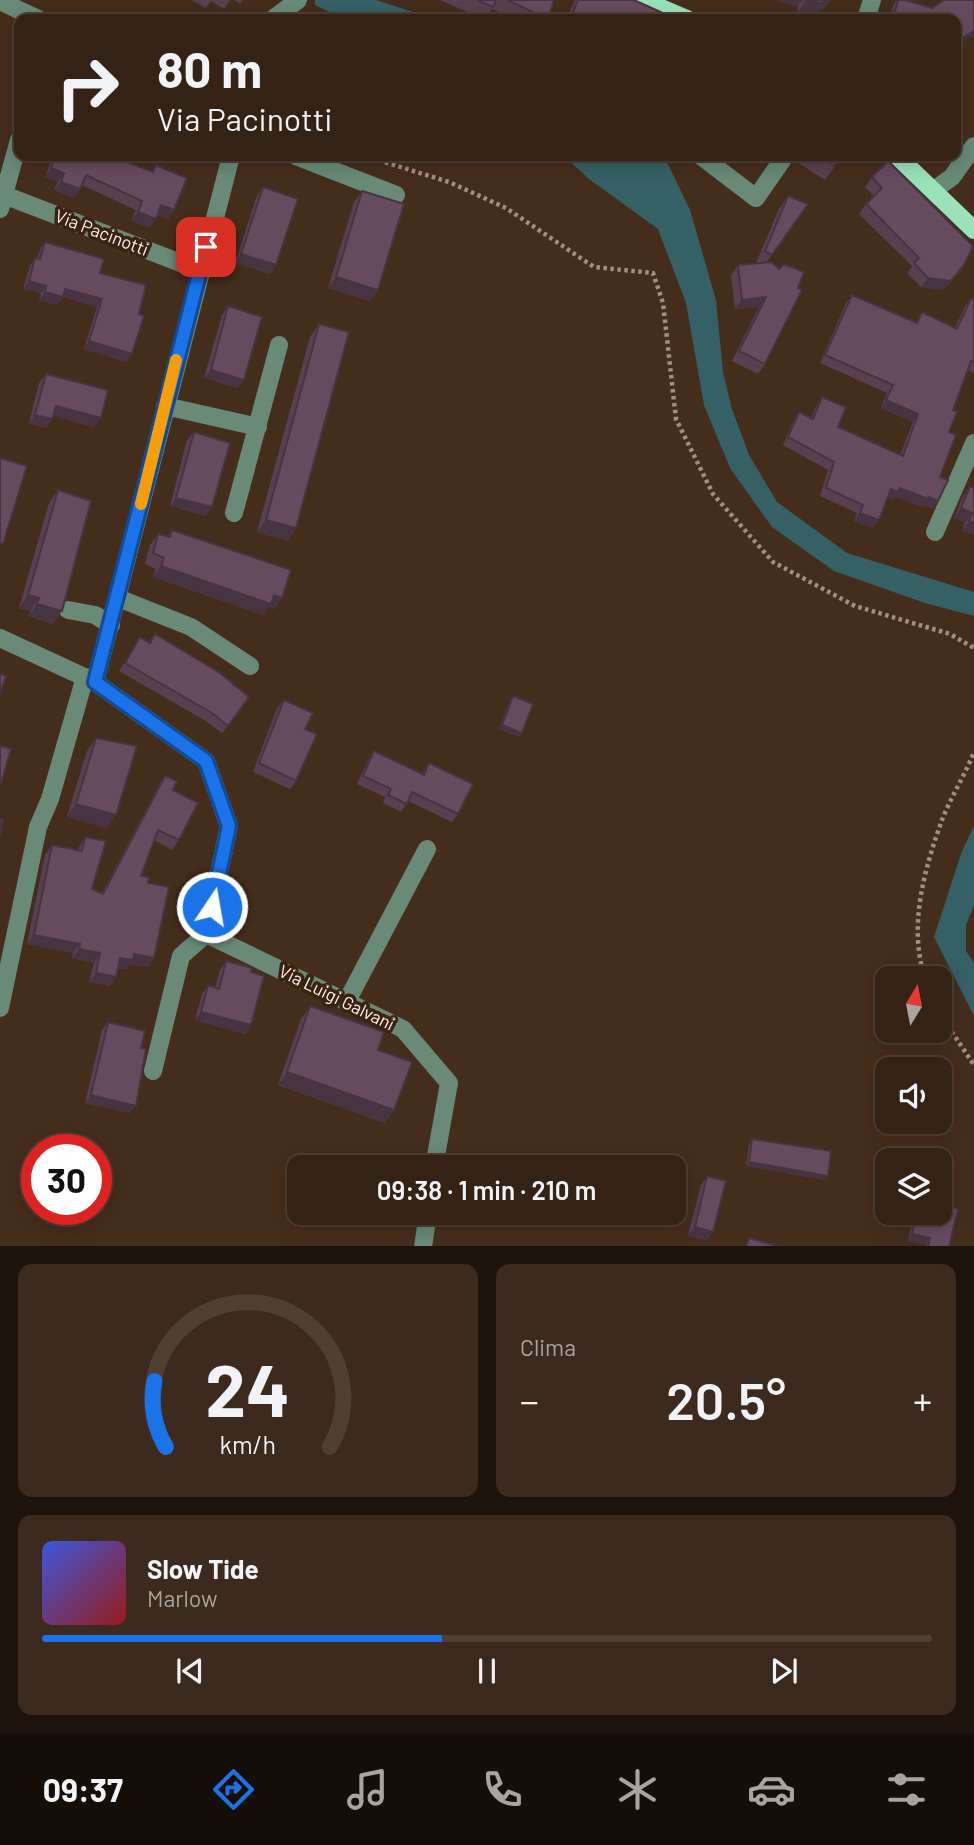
<!DOCTYPE html>
<html lang="it">
<head>
<meta charset="utf-8">
<style>
	body { margin:0; font-family:Barlow,sans-serif; background:#3c2a1e; color:#f1f3f6; height:100vh; display:flex; flex-direction:column; font-size:26px; white-space:nowrap }
	* { box-sizing:border-box; margin:0 }
	p { font-size:23px; color:#a9a4a0 }
	.icon { flex:none; width:38px; height:38px; fill:none; stroke:currentColor; stroke-width:2; stroke-linecap:round; stroke-linejoin:round }
	.map { position:relative; height:1246px; overflow:hidden }
	.sheet { display:flex; flex-direction:column; gap:18px; padding:18px; background:#1d130c; flex:1 }
	.sheet>* { flex:none }
	.hud { position:absolute; left:14px; top:14px; width:947px; height:147px; border-radius:14px; box-shadow:0 4px 18px #0003,0 0 0 2px #4e3f34; background:#342215; color:#f1f3f6; overflow:hidden }
	.needle { width:46px; rotate:10deg }
	.buttons { position:absolute; left:875px; top:966px; display:grid; gap:14px }
	.buttons a { display:grid; place-items:center; width:77px; height:77px; border-radius:14px; background:#342215; box-shadow:0 4px 18px #0003,0 0 0 2px #4e3f34; font-size:35px }
	.speed { position:absolute; left:21px; top:1134px; display:flex; gap:14px; font-size:35px; font-weight:700; text-align:center }
	.speed>* { display:grid; place-content:center; width:91px; height:91px; border-radius:50%; background:#342215; box-shadow:0 4px 18px #0003,0 0 0 2px #4e3f34; line-height:1 }
	.speed .limit { border:10px solid #d22; background:#fff; color:#111 }
	.pin { position:absolute; display:grid; place-items:center; width:60px; height:60px; color:#fff; margin:-30px; border-radius:14px; box-shadow:0 4px 10px #0006 }
	.me { position:absolute; width:77px; margin:-38px; rotate:12deg; stroke-linejoin:round; filter:drop-shadow(0 0 5px #0008) }
	.turn { display:flex; align-items:center; gap:24px; height:147px; padding:0 28px; font-size:32px }
	.turn .icon { width:91px; height:91px; stroke-width:2.5 }
	.turn b { display:block; font-size:49px; line-height:60px }
	.big { font-size:52px; font-weight:600; line-height:1.1 }
	.sheet .card { flex:1; display:flex; flex-direction:column; justify-content:center; gap:10px; min-width:0; padding:0 24px; border-radius:14px; background:#3c2a1e }
	.sheet .dial { align-items:center; gap:0 }
	.dial svg { height:182px; overflow:visible; fill:none; stroke:#4e3f34; stroke-width:7; stroke-linecap:round; text-anchor:middle }
	.dial text { fill:#f1f3f6; stroke:none }
	.song { display:flex; align-items:center; gap:21px }
	.cover { width:84px; height:84px; border-radius:10px; background:linear-gradient(135deg,hsl(230 70% 55%),hsl(0 70% 35%)) }
	.played { height:7px; border-radius:4px; background:linear-gradient(90deg,#1a73e8 45%,#4e3f34 45%) }
	.keys { display:flex; justify-content:space-around; direction:ltr }
	.heat { display:flex; justify-content:space-between; align-items:center; font-size:38px; direction:ltr }
	.sheet .tiles { flex:1; display:grid; gap:18px; grid-template-columns:1fr 1fr }
	.card:last-child { grid-column:span 2 }
	.trip { position:absolute; left:287px; top:1155px; width:399px; height:70px; border-radius:14px; background:#342215; box-shadow:0 4px 18px #0003,0 0 0 2px #4e3f34; font-weight:600; line-height:70px; text-align:center }
	.menu { display:flex; height:112px; justify-content:space-around; align-items:center; background:#150e08; color:#a9a4a0 }
	.menu .icon { width:49px; height:49px }
	.menu .current { color:#1a73e8 }
	.menu b { font-size:32px; color:#f1f3f6 }
	.map>svg:first-child { display:block }
	.water { fill:#356065 }
	.lines { fill:none; stroke-linecap:round; stroke-linejoin:round }
	.path { stroke:#a18f82; stroke-width:4.5; stroke-dasharray:3.5 3.5; stroke-linecap:butt }
	.minor { stroke:#688a77; stroke-width:18 }
	.major { stroke:#99e2ba; stroke-width:18 }
	.wall { fill:#584051 }
	.shaded-wall { fill:#473442 }
	.building { fill:#664b5e; stroke:#473442; stroke-width:2 }
	.route-casing { stroke:#114b97; stroke-width:18 }
	.route { stroke:#1a73e8; stroke-width:12 }
	.slow { stroke:#f59e0b; stroke-width:12 }
	.labels { text-anchor:middle; dominant-baseline:central; stroke-width:7; stroke-linejoin:round; paint-order:stroke }
	.street-label { font-size:18px; fill:#fef1e9; stroke:#3a2312 }
</style>
</head>
<body>
<div class="map">
<svg width="974" height="1247" viewBox="0 0 974 1247">
	<rect width="100%" height="100%" fill="#452d1c"/>
	<path class="water" d="M315,0H376L434,19H344L315,5Z
		M564,156H664L690,210L716,300L723,372L732,409L749,455L777,502L847,553L974,592V616L925,603L834,571L772,527L730,468L704,405L686,303L658,229L589,179Z
		M974,826V905L966,925V951L974,963V1016L934,937L962,851Z"/>
	<g class="lines">
		<path class="path" d="M365,156L449,182L506,208L594,267L653,273L663,303L676,419L713,494L773,562L855,606L950,634L974,648
			M925,978C908,927 924,870 942,820C951,797 965,775 974,752
			M940,1014L974,1065"/>
		<path class="minor" d="M0,1L38,19
			M273,19L298,0
			M866,19L872,0
			M296,156L396,195
			M701,156L756,198L785,156
			M934,190L952,177L974,146
			M4,195L199,270
			M0,209L19,140
			M165,406L258,427
			M234,513L279,345
			M935,532L974,443
			M118,598L191,627L250,666
			M68,610L95,615L111,625
			M0,638L95,682L206,761L229,826L206,934L403,1029L449,1083L434,1167
			M95,682L231,156
			M347,1001L427,849
			M0,1008L38,827L50,799L85,677
			M153,1071L181,956L206,934
			M423,1247L428,1213"/>
		<path class="major" d="M642,0L687,19
			M897,156L974,230"/>
	</g>
	<path class="wall" d="M192,0H230L224,9L211,1L206,8Z
		M234,0H243L240,4Z
		M440,0H554L548,19H513L492,9L485,19H483Z
		M575,0H634L676,19H566Z
		M780,0H830L824,8L812,16L797,13L798,6L780,2Z
		M897,0H905L932,8L974,0V35L956,46V19H890L893,5Z
		M53,156H111L151,172L156,165L174,210L168,219L157,215L149,228L131,220L136,210L82,185L74,198L54,190L58,182L45,177Z
		M795,156H842L825,180L795,161Z
		M872,177L964,265L944,290L921,287L907,273L912,266L859,214L866,204L874,196L865,187Z
		M263,187L276,265L270,274L235,263L257,196Z
		M362,191L378,290L370,301L328,288L354,202Z
		M788,196L808,204L767,262L765,364L758,374L732,361L759,307L735,309L731,275L738,265L756,263L779,209Z
		M45,242L100,273L139,314L132,354L126,362L84,349L97,307L63,297L57,305L39,300L41,293L23,289L30,266L35,258H37L40,250Z
		M852,295L915,323L922,312L955,328L965,306L971,298L974,299V373L968,370L953,410L940,477L938,501L933,509L924,505L922,507L895,497L893,500L887,498L879,520L873,528L854,521L857,513L820,496L828,470L783,445L794,420L799,412L811,418L817,405L822,397L838,427L900,455L913,422L881,408L887,393L820,363L846,303Z
		M228,306L238,388L204,378L222,315Z
		M319,324L296,528L287,541L257,532L310,337Z
		M46,374L94,427L53,416L52,419L46,428L29,423L39,383Z
		M194,432L212,507L206,516L170,506L187,440Z
		M970,486L974,488V535L962,531L965,523L954,518L963,496Z
		M58,490L53,624L28,616L30,611L19,608L49,503Z
		M172,530L282,598L274,609L269,607L263,615L153,577L156,569L145,564L150,545L158,534L167,537Z
		M155,634L244,705L222,733L206,721L119,671L140,637L149,642Z
		M513,696L522,733L518,737L499,729L510,701Z
		M284,700L305,729L296,781L290,789L253,772L277,708Z
		M96,738L107,828L67,817L87,751Z
		M374,751L422,774L429,763L458,814L452,822L408,801L401,812L383,803L385,797L357,784L369,759Z
		M165,776L173,790L179,840L172,850L154,840L141,876L148,883L154,958L148,967L130,964L126,969L118,968L116,977L110,986L89,982L94,963L72,958L73,953L27,944L45,855L52,845L78,851L79,847L85,837L92,889L102,893L159,785Z
		M226,961L251,972V1025L245,1034L195,1020L202,994L208,985L215,988L220,970Z
		M310,1006L378,1050L385,1123L278,1085L301,1019Z
		M108,1022L141,1048L130,1113L85,1103L102,1030Z
		M752,1139L828,1176L825,1180L746,1166L749,1144Z
		M707,1176V1240L688,1236L701,1185Z
		M914,1213H940L949,1247H925L926,1245L908,1241Z"/>
	<path class="shaded-wall" d="M781,0H803L798,6L780,2Z
		M806,0H830L824,8L812,16L797,13Z
		M974,31V35L956,46V42Z
		M51,168L64,173L58,182L45,177Z
		M61,182L80,189L74,198L54,190Z
		M161,205L174,210L168,219L155,214Z
		M138,212L156,219L149,228L131,220Z
		M241,254L276,265L270,274L235,263Z
		M964,265L944,290L921,287L928,278Z
		M336,277L378,290L370,301L328,288Z
		M29,281L46,286L41,293L23,289Z
		M65,289L102,299L97,307L63,297L57,305L39,300L45,292Z
		M766,297L759,307L735,309L742,300Z
		M89,341L132,354L126,362L84,349Z
		M211,370L244,380L238,388L204,378Z
		M886,400L918,414L913,422L881,408Z
		M56,406L101,418L94,427L50,415Z
		M35,415L52,419L46,428L29,423Z
		M900,488L929,497L938,501L933,509L924,505L922,507L895,497L893,500L885,497L891,489Z
		M176,498L212,507L206,516L170,506Z
		M961,508L972,513L965,523L954,518Z
		M860,513L879,520L873,528L854,521Z
		M266,520L296,528L287,541L257,532Z
		M969,521L974,523V535L962,531Z
		M161,566L282,598L274,609L269,607L263,615L153,577Z
		M28,595L39,598L30,611L19,608Z
		M37,604L62,611L53,624L28,616Z
		M502,725L522,733L518,737L499,729Z
		M76,804L116,815L107,828L67,817Z
		M34,935L80,944L73,953L27,944Z
		M79,949L100,953L94,963L72,958Z
		M134,954L154,958L148,967L130,964L126,969L114,967L120,958Z
		M96,973L116,977L110,986L89,982Z
		M201,1012L251,1025L245,1034L195,1020Z
		M287,1072L394,1110L385,1123L278,1085Z
		M91,1095L136,1106L130,1113L85,1103Z
		M749,1162L828,1176L825,1180L746,1166Z
		M377,1214L394,1219L391,1223L374,1218Z
		M695,1227L713,1232L707,1240L688,1236Z
		M912,1234L930,1238L926,1245L908,1241Z"/>
	<path class="building" d="M477,0H496L493,7Z
		M507,0H554L548,19Z
		M578,0H634L676,19H570Z
		M806,0H826L821,3Z
		M898,0H905L932,8L944,0H974V31L956,42V19H893Z
		M56,156H111L153,172L156,165L187,178L174,210L161,205L156,219L138,212L142,201L86,175L80,189L61,182L64,173L51,168Z
		M819,156H842L834,166Z
		M888,161L973,246L964,265L951,281L928,278L914,263L919,258L866,204L882,188L872,177Z
		M263,187L298,199L276,265L241,254Z
		M362,191L404,204L378,290L336,277Z
		M788,196L808,204L772,255L765,251Z
		M45,242L104,259L100,273L146,285L139,314L144,316L132,354L89,341L102,299L65,289L63,297L45,292L46,286L29,281L35,258L40,259Z
		M771,262L779,269L784,264L804,272L798,288L802,290L765,364L739,351L766,297L742,300L738,265Z
		M852,295L917,323L922,312L957,329L971,298L974,299V362L971,361L953,410L957,412L949,432L956,435L940,477L948,480L938,501L929,497L928,499L900,488L898,492L891,489L879,520L860,513L863,505L826,488L834,462L788,437L799,412L813,419L822,397L846,407L838,427L903,456L918,414L886,400L893,385L825,355Z
		M228,306L262,317L244,380L211,370Z
		M319,324L349,332L296,528L266,520Z
		M46,374L108,390L101,418L56,406L52,419L35,415Z
		M194,432L230,443L212,507L176,498Z
		M0,458L27,466L3,544L0,543Z
		M970,486L974,488V523L969,521L972,513L961,508Z
		M58,490L91,501L62,611L37,604L39,598L28,595Z
		M172,530L291,570L282,598L274,595L271,604L161,566L164,558L153,553L158,534L170,537Z
		M155,634L220,673L249,697L228,726L212,713L125,663L140,637L150,643Z
		M0,674L6,676L0,694Z
		M513,696L533,704L522,733L502,725Z
		M284,700L313,713L305,729L317,734L296,781L259,763Z
		M96,738L137,746L116,815L76,804Z
		M0,746L11,749L1,784H0Z
		M374,751L424,775L429,763L473,784L458,814L412,792L407,804L388,795L391,789L363,776Z
		M165,776L177,781L173,790L198,803L179,840L158,830L141,876L149,877L148,883L169,887L154,958L134,954L133,960L120,958L116,977L96,973L100,953L79,949L80,944L34,935L52,845L82,851L85,837L106,841L92,889L103,894Z
		M0,819L3,820L0,836Z
		M226,961L252,968L251,972L264,976L251,1025L201,1012L208,985L219,989Z
		M310,1006L384,1032L378,1050L412,1062L394,1110L287,1072Z
		M108,1022L145,1031L141,1048L146,1049L136,1106L91,1095Z
		M752,1139L831,1151L828,1176L749,1162Z
		M707,1176L726,1181L713,1232L695,1227Z
		M940,1204L958,1209L949,1247H928L930,1238L912,1234L917,1213H940Z
		M377,1213H396L394,1219L377,1214Z
		M749,1238L781,1247H746Z"/>
	<g class="lines">
		<defs>
			<path id="route" d="M206,247L95,682L206,761L229,826L212,907"/>
		</defs>
		<use href="#route" class="route-casing"/>
		<use href="#route" class="route"/>
		<path class="slow" d="M141,504L176,360"/>
	</g>
	<g class="labels">
		<g class="street-label">
			<text transform="translate(102 232) rotate(21)">Via Pacinotti</text>
			<text transform="translate(337 997) rotate(26)">Via Luigi Galvani</text>
		</g>
	</g>
</svg>
<div class="buttons">
<a><svg class="needle" viewBox="-14 -14 28 28"><path d="M0-13l5 13h-10z" fill="#e53935"/><path d="M0 13l5-13h-10z" fill="#a9a4a0"/></svg></a>
<a><svg class="icon" aria-label="sound" viewBox="0 0 24 24"><path d="M4 9h4l5-4v14l-5-4H4zM17 9q2 3 0 6"/></svg></a>
<a><svg class="icon" aria-label="layers" viewBox="0 0 24 24"><path d="M12 4l9 5-9 5-9-5zM3 14l9 5 9-5"/></svg></a>
</div>
<div class="speed"><div class="limit">30</div></div>
<div class="pin" style="left:206px;top:247px;background:#d93025"><svg class="icon" aria-label="arrive" viewBox="0 0 24 24"><path d="M6 21V4h12l-3 4 3 4H6"/></svg></div>
<svg class="me" style="left:212px;top:907px" viewBox="-20 -20 40 40"><circle r="17" fill="#1a73e8" stroke="#fff" stroke-width="3"/><path d="M0-11L8 9 0 5-8 9z" fill="#fff"/></svg>
<div class="trip">09:38 · 1 min · 210 m</div>
<div class="hud">
<div class="turn"><svg class="icon" aria-label="right" viewBox="0 0 24 24"><path d="M7 20v-9h11M14 6l5 5-5 5"/></svg><div><b>80 m</b>Via Pacinotti</div></div>
</div>
</div>
<section class="sheet">
<div class="tiles">
<div class="card dial"><svg viewBox="0 0 100 80">
<path d="M14 69A42 42 0 1 1 86 69"/>
<path d="M14 69A42 42 0 0 1 9 40" stroke="#1a73e8"/>
<text x="50" y="56" font-size="32" font-weight="700">24</text>
<text x="50" y="72" font-size="11">km/h</text>
</svg></div>
<div class="card"><p>Clima</p>
<div class="heat"><a>−</a><b class="big">20.5°</b><a>+</a></div>
</div>
<div class="card">
<div class="song"><i class="cover"></i><div><b>Slow Tide</b><p>Marlow</p></div></div>
<div class="played"></div>
<div class="keys"><svg class="icon" aria-label="previous" viewBox="0 0 24 24"><path d="M18 5L8 12l10 7zM5 5v14"/></svg><svg class="icon" aria-label="pause" viewBox="0 0 24 24"><path d="M8 5v14M16 5v14"/></svg><svg class="icon" aria-label="next" viewBox="0 0 24 24"><path d="M6 5l10 7-10 7zM19 5v14"/></svg></div>
</div>
</div>
</section>
<nav class="menu">
<b>09:37</b>
<svg class="icon current" aria-label="directions" viewBox="0 0 24 24"><path d="M12 3l9 9-9 9-9-9zM9 14v-3h6M13 9l2 2-2 2"/></svg>
<svg class="icon" aria-label="music" viewBox="0 0 24 24"><path d="M9 18V5l10-2v13"/><circle cx="6" cy="18" r="3"/><circle cx="16" cy="16" r="3"/></svg>
<svg class="icon" aria-label="phone" viewBox="0 0 24 24"><path d="M5 4h4l2 5-3 2q2 4 5 5l2-3 5 2v4C11 20 4 13 5 4z"/></svg>
<svg class="icon" aria-label="climate" viewBox="0 0 24 24"><path d="M12 3v18M4 7l16 10M4 17L20 7"/></svg>
<svg class="icon" aria-label="car" viewBox="0 0 24 24"><path d="M5 17H2v-5l4-1 3-4h7l3 4 3 1v5h-3M9 17h6M6 11h13"/><circle cx="7" cy="17" r="2"/><circle cx="17" cy="17" r="2"/></svg>
<svg class="icon" aria-label="filters" viewBox="0 0 24 24"><path d="M4 7h16M4 17h16"/><circle cx="9" cy="7" r="2"/><circle cx="15" cy="17" r="2"/></svg>
</nav>
</body>
</html>
